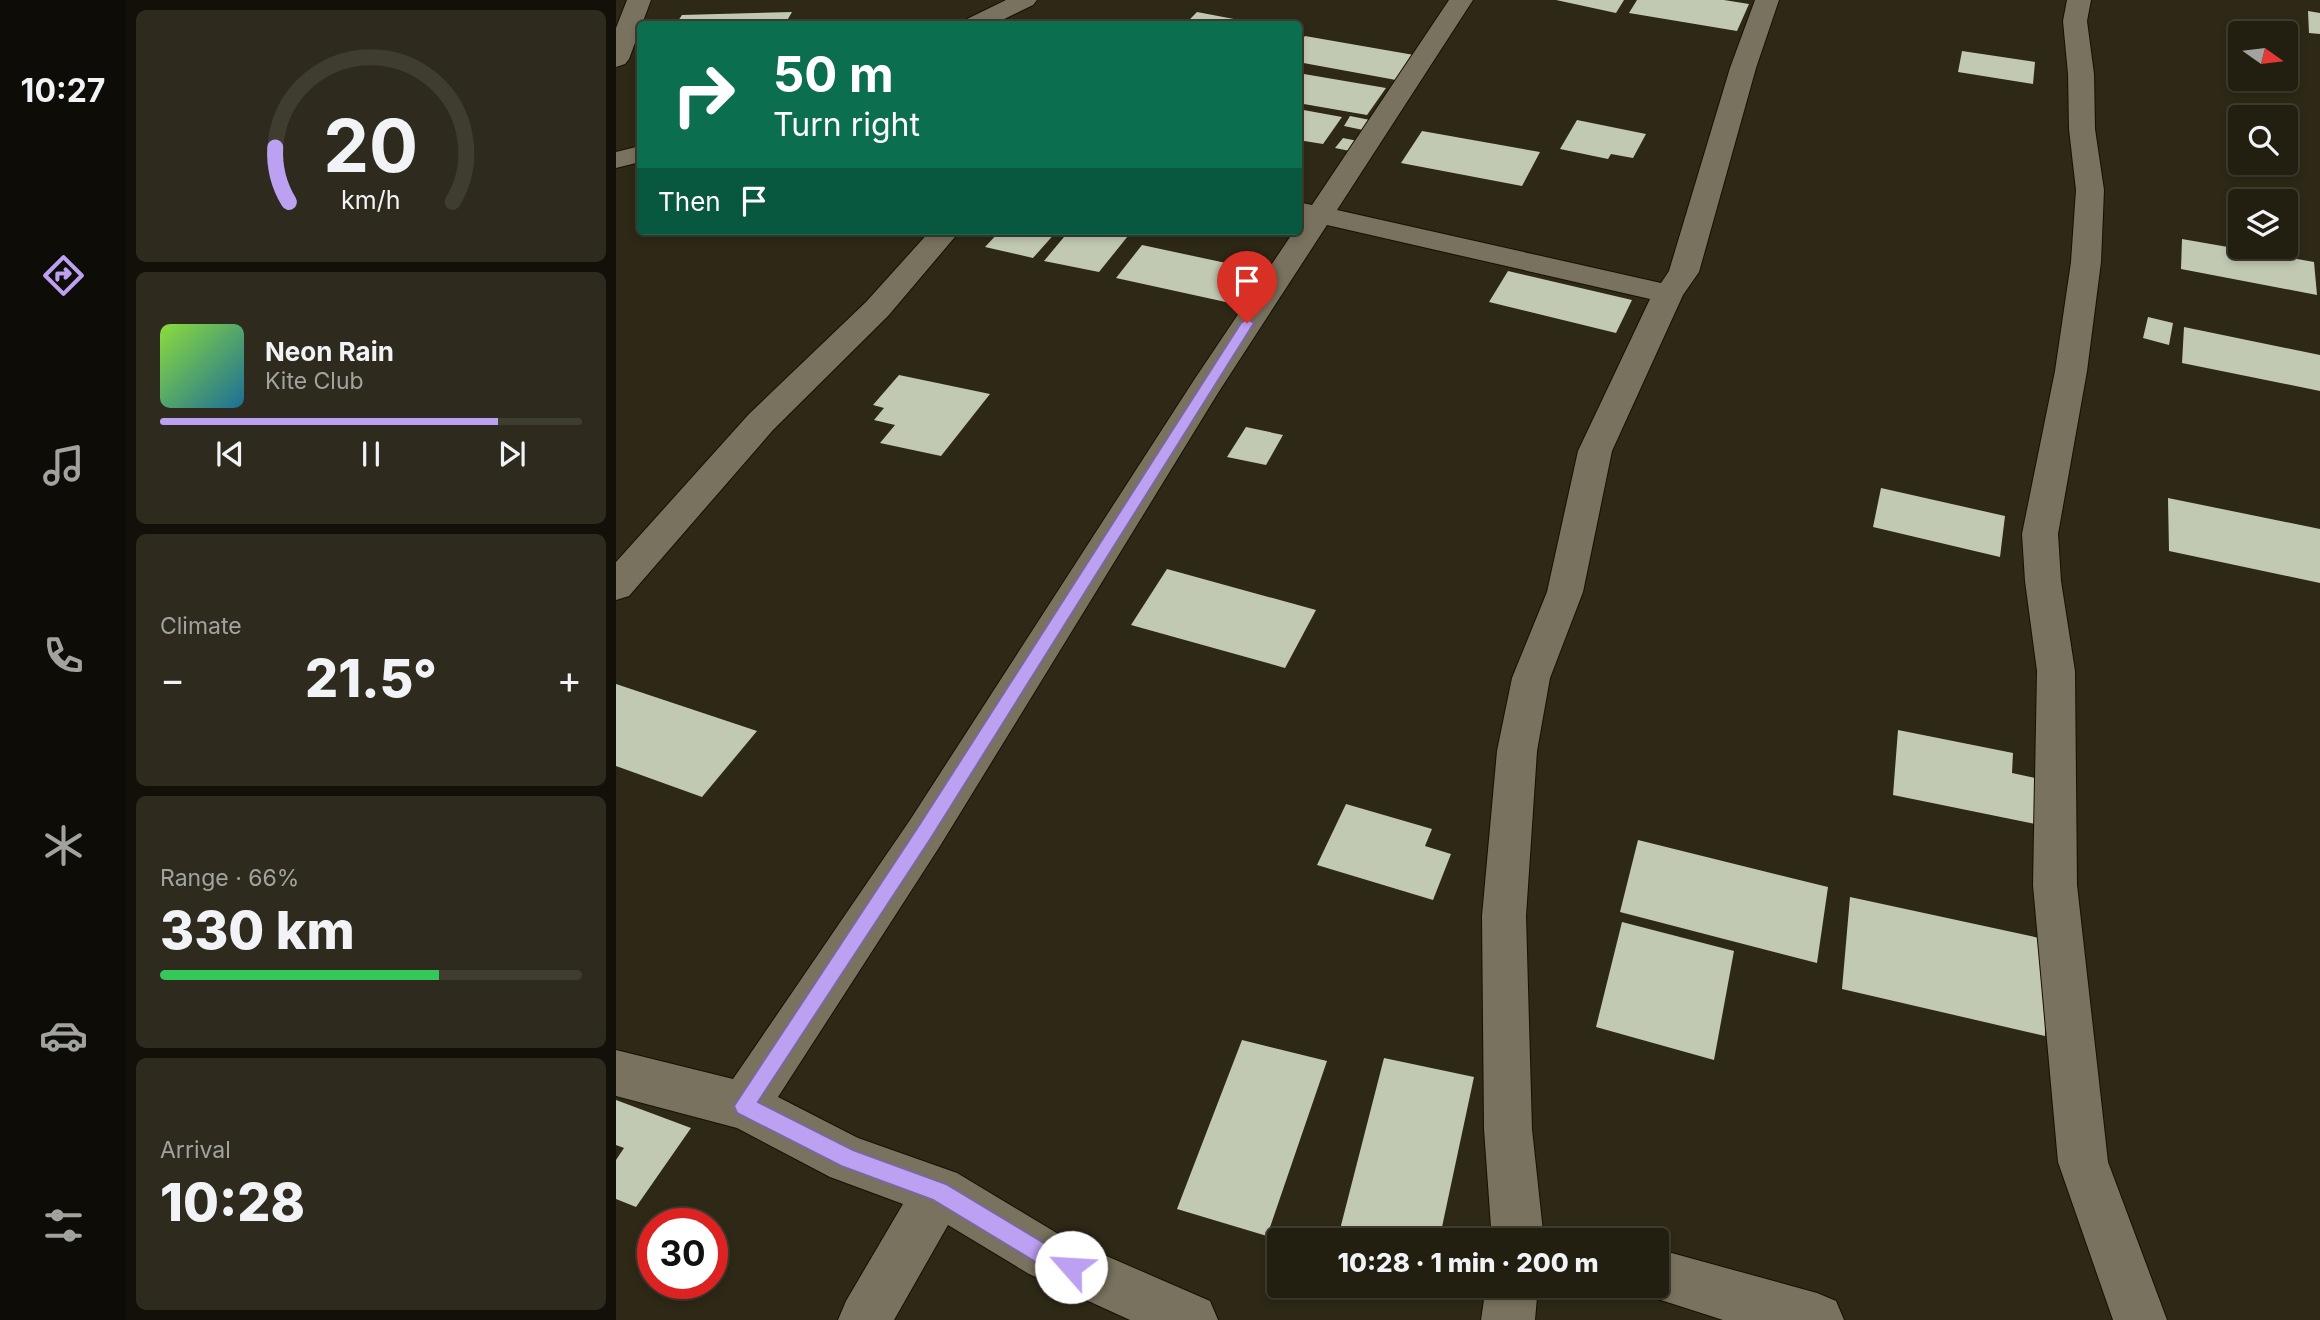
<!DOCTYPE html>
<html lang="en">
<head>
<meta charset="utf-8">
<style>
	body { margin:0; font-family:Inter,sans-serif; background:#2e2b1e; color:#f1f3f6; height:100vh; display:flex; flex-direction:column; font-size:26px; white-space:nowrap }
	* { box-sizing:border-box; margin:0 }
	p { font-size:23px; color:#a2a29f }
	.icon { flex:none; width:38px; height:38px; fill:none; stroke:currentColor; stroke-width:2; stroke-linecap:round; stroke-linejoin:round }
	.map { position:relative; flex:1; overflow:hidden }
	.sheet { display:flex; flex-direction:column; gap:10px; padding:10px; background:#131009; width:490px }
	.sheet>* { flex:none }
	.guide { position:absolute; left:21px; top:21px; width:665px; height:214px; border-radius:7px; box-shadow:0 4px 10px #0003,0 0 0 2px #3f3c30; background:#0b6e4f; color:#fff; overflow:hidden }
	.needle { width:46px; rotate:104deg }
	.tools { position:absolute; left:1612px; top:21px; display:grid; gap:14px }
	.tools a { display:grid; place-items:center; width:70px; height:70px; border-radius:7px; background:#221e10; box-shadow:0 4px 10px #0003,0 0 0 2px #3f3c30; font-size:35px }
	.speed { position:absolute; left:21px; top:1208px; display:flex; gap:14px; font-size:35px; font-weight:700; text-align:center }
	.speed>* { display:grid; place-content:center; width:91px; height:91px; border-radius:50%; background:#221e10; box-shadow:0 4px 10px #0003,0 0 0 2px #3f3c30; line-height:1 }
	.speed .limit { border:10px solid #d22; background:#fff; color:#111 }
	.pin { position:absolute; display:grid; place-items:center; width:60px; height:60px; color:#fff; margin:-72px -30px; border-radius:50% 50% 50% 0; rotate:-45deg; box-shadow:0 0 7px #0007 }
	.pin .icon { rotate:45deg }
	.me { position:absolute; width:77px; margin:-38px; rotate:296deg; stroke-linejoin:round; filter:drop-shadow(0 0 5px #0008) }
	.turn { display:flex; align-items:center; gap:24px; height:147px; padding:0 21px; font-size:32px }
	.turn .icon { width:91px; height:91px; stroke-width:2.5 }
	.turn b { display:block; font-size:49px; line-height:60px }
	.then { display:flex; align-items:center; height:66px; padding:0 21px; background:#0003; gap:14px; font-size:26px }
	.big { font-size:52px; font-weight:800; line-height:1.1 }
	.sheet .tile { flex:1; display:flex; flex-direction:column; justify-content:center; gap:10px; min-width:0; padding:0 24px; border-radius:10px; background:#2e2b1e }
	.sheet .dial { align-items:center; gap:0 }
	.dial svg { height:182px; overflow:visible; fill:none; stroke:#3f3c30; stroke-width:7; stroke-linecap:round; text-anchor:middle }
	.dial text { fill:#f1f3f6; stroke:none }
	.song { display:flex; align-items:center; gap:21px }
	.cover { width:84px; height:84px; border-radius:10px; background:linear-gradient(135deg,hsl(90 70% 55%),hsl(200 70% 35%)) }
	.played { height:7px; border-radius:4px; background:linear-gradient(90deg,#bca0f2 80%,#3f3c30 80%) }
	.keys { display:flex; justify-content:space-around; direction:ltr }
	.heat { display:flex; justify-content:space-between; align-items:center; font-size:38px; direction:ltr }
	.charge { height:10px; border-radius:5px; background:linear-gradient(90deg,#34c759 66%,#3f3c30 0) }
	.trip { position:absolute; left:651px; top:1228px; width:402px; height:70px; border-radius:7px; background:#221e10; box-shadow:0 4px 10px #0003,0 0 0 2px #3f3c30; font-weight:800; line-height:70px; text-align:center }
	main { display:flex; flex:1; min-height:0 }
	.menu { display:flex; flex-direction:column; width:126px; justify-content:space-around; align-items:center; background:#0e0c06; color:#a2a29f }
	.menu .icon { width:49px; height:49px }
	.menu .current { color:#bca0f2 }
	.menu b { font-size:32px; color:#f1f3f6 }
	.map>svg:first-child { display:block }
	.building { fill:#c2c9b3 }
	.lines { fill:none; stroke-linecap:round; stroke-linejoin:round }
	.minor-casing { stroke:#171102; stroke-width:2 }
	.minor { fill:#79725e; fill-rule:evenodd }
	.route { fill:#bca0f2; stroke:#7a689d; stroke-width:2 }
</style>
</head>
<body>
<main>
<nav class="menu">
<b>10:27</b>
<svg class="icon current" aria-label="directions" viewBox="0 0 24 24"><path d="M12 3l9 9-9 9-9-9zM9 14v-3h6M13 9l2 2-2 2"/></svg>
<svg class="icon" aria-label="music" viewBox="0 0 24 24"><path d="M9 18V5l10-2v13"/><circle cx="6" cy="18" r="3"/><circle cx="16" cy="16" r="3"/></svg>
<svg class="icon" aria-label="phone" viewBox="0 0 24 24"><path d="M5 4h4l2 5-3 2q2 4 5 5l2-3 5 2v4C11 20 4 13 5 4z"/></svg>
<svg class="icon" aria-label="climate" viewBox="0 0 24 24"><path d="M12 3v18M4 7l16 10M4 17L20 7"/></svg>
<svg class="icon" aria-label="car" viewBox="0 0 24 24"><path d="M5 17H2v-5l4-1 3-4h7l3 4 3 1v5h-3M9 17h6M6 11h13"/><circle cx="7" cy="17" r="2"/><circle cx="17" cy="17" r="2"/></svg>
<svg class="icon" aria-label="filters" viewBox="0 0 24 24"><path d="M4 7h16M4 17h16"/><circle cx="9" cy="7" r="2"/><circle cx="15" cy="17" r="2"/></svg>
</nav>
<section class="sheet">
<div class="tile dial"><svg viewBox="0 0 100 80">
<path d="M14 69A42 42 0 1 1 86 69"/>
<path d="M14 69A42 42 0 0 1 8 45" stroke="#bca0f2"/>
<text x="50" y="56" font-size="32" font-weight="700">20</text>
<text x="50" y="72" font-size="11">km/h</text>
</svg></div>
<div class="tile">
<div class="song"><i class="cover"></i><div><b>Neon Rain</b><p>Kite Club</p></div></div>
<div class="played"></div>
<div class="keys"><svg class="icon" aria-label="previous" viewBox="0 0 24 24"><path d="M18 5L8 12l10 7zM5 5v14"/></svg><svg class="icon" aria-label="pause" viewBox="0 0 24 24"><path d="M8 5v14M16 5v14"/></svg><svg class="icon" aria-label="next" viewBox="0 0 24 24"><path d="M6 5l10 7-10 7zM19 5v14"/></svg></div>
</div>
<div class="tile"><p>Climate</p>
<div class="heat"><a>−</a><b class="big">21.5°</b><a>+</a></div>
</div>
<div class="tile"><p>Range · 66%</p><b class="big">330 km</b><div class="charge"></div></div>
<div class="tile"><p>Arrival</p><b class="big">10:28</b></div>
</section>
<div class="map">
<svg width="1704" height="1320" viewBox="0 0 1704 1320">
	<rect width="100%" height="100%" fill="#2e2816"/>
	<path class="building" d="M940,0H1008L1000,13Z
		M1021,0H1108L1133,4L1121,31L1013,13Z
		M1692,11L1704,13V34L1693,33Z
		M176,12L169,24H60L66,15Z
		M581,12L639,23V24H569Z
		M689,36L798,55L780,80L682,62V44Z
		M1346,51L1419,62L1417,84L1342,72Z
		M682,73L770,88L751,115L682,103Z
		M682,109L726,117L707,144L682,140Z
		M734,116L754,120L747,130L728,126Z
		M961,120L1030,134L1017,158L995,154L992,159L944,149Z
		M806,131L924,152L906,186L785,163Z
		M727,138L742,141L734,151L719,148Z
		M384,231H441L417,258L369,247Z
		M453,231H516L483,272L428,261Z
		M1566,239L1698,262L1701,295L1565,269Z
		M526,245L652,272L628,306L500,278Z
		M892,271L1016,300L1000,333L873,302Z
		M1532,317L1557,323L1553,345L1527,338Z
		M1568,327L1704,355V391L1566,363Z
		M283,375L374,394L325,456L264,443L279,425L258,420L268,408L257,405Z
		M630,427L667,435L650,465L611,457Z
		M1265,488L1389,516L1384,557L1257,527Z
		M1552,498L1704,529V583L1553,551Z
		M551,569L700,610L669,668L515,625Z
		M0,684L141,731L86,797L0,766Z
		M1282,730L1397,753L1396,773L1419,778V824L1277,795Z
		M730,804L816,829L809,846L835,854L817,900L701,865Z
		M1022,840L1212,887L1201,963L1004,912Z
		M1234,897L1428,939L1429,1036L1226,989Z
		M1006,922L1118,951L1098,1060L980,1027Z
		M626,1040L711,1061L651,1236L561,1209Z
		M768,1058L858,1077L823,1241H721Z
		M0,1100L75,1128L20,1207L0,1199V1160L8,1148L0,1145Z"/>
	<g class="lines">
		<defs>
			<path id="minor" d="M11,0H35L13,59L9,64L0,67V28Z
				M390,0H421L417,5L378,24H348L351,19Z
				M833,0H857L721,210L1045,283L1053,271L1114,68L1139,0H1163L1140,68L1083,272L1067,295L996,451L967,592L934,678L921,751L910,916L916,1129L928,1241H876L868,1129L866,916L881,751L896,678L931,592L962,451L1034,299L711,225L602,393L324,846L162,1097L242,1138L341,1173L449,1238L594,1301L602,1320H514L413,1274L332,1225L278,1320H222L230,1301L287,1204L214,1177L121,1128L0,1096V1050L117,1079L294,820L578,380L678,231H682L686,219H682V202L696,205Z
				M1451,0H1475L1471,21L1478,74L1479,129L1488,190L1485,262L1471,371L1442,534L1445,581L1459,671L1461,885L1492,1162L1551,1320H1497L1442,1162L1417,885L1421,671L1409,581L1406,534L1439,371L1455,262L1460,190L1453,129L1452,74L1447,21Z
				M24,146V162L0,168V152Z
				M314,231H344L272,316L157,430L13,596L0,600V562L133,414L250,302Z
				M1041,1249L1201,1293L1220,1301L1228,1320H1107L1023,1293L1020,1286H1041Z
				M870,1286H922L919,1320H865Z"/>
		</defs>
		<use href="#minor" class="minor-casing"/>
		<use href="#minor" class="minor"/>
	</g>
	<path class="route" d="M631,319L638,323L315,838L142,1102L237,1150L330,1184L438,1249L462,1259L466,1267L462,1274L455,1278L423,1264L317,1200L225,1166L121,1113L118,1106L302,827L625,323Z"/>
</svg>
<div class="tools">
<a><svg class="needle" viewBox="-14 -14 28 28"><path d="M0-13l5 13h-10z" fill="#e53935"/><path d="M0 13l5-13h-10z" fill="#a2a29f"/></svg></a>
<a><svg class="icon" aria-label="search" viewBox="0 0 24 24"><circle cx="10" cy="10" r="6"/><path d="M15 15l6 6"/></svg></a>
<a><svg class="icon" aria-label="layers" viewBox="0 0 24 24"><path d="M12 4l9 5-9 5-9-5zM3 14l9 5 9-5"/></svg></a>
</div>
<div class="speed"><div class="limit">30</div></div>
<div class="pin" style="left:631px;top:323px;background:#d93025"><svg class="icon" aria-label="arrive" viewBox="0 0 24 24"><path d="M6 21V4h12l-3 4 3 4H6"/></svg></div>
<svg class="me" style="left:455px;top:1267px" viewBox="-20 -20 40 40"><circle r="19" fill="#fff"/><path d="M0-13L10 11 0 6-10 11z" fill="#bca0f2"/></svg>
<div class="trip">10:28 · 1 min · 200 m</div>
<div class="guide">
<div class="turn"><svg class="icon" aria-label="right" viewBox="0 0 24 24"><path d="M7 20v-9h11M14 6l5 5-5 5"/></svg><div><b>50 m</b>Turn right</div></div>
<div class="then">Then<svg class="icon" aria-label="arrive" viewBox="0 0 24 24"><path d="M6 21V4h12l-3 4 3 4H6"/></svg></div>
</div>
</div>
</main>
</body>
</html>
